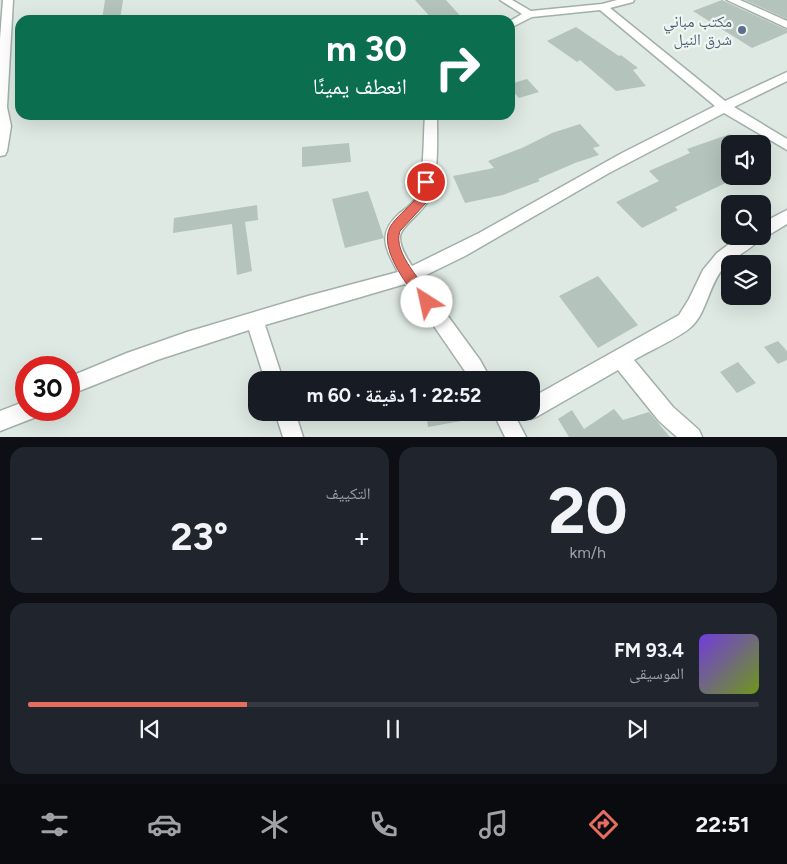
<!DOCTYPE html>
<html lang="ar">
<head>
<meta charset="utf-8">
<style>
	body { margin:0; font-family:Figtree,"Noto Naskh Arabic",sans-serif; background:#20242c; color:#f1f3f6; direction:rtl; height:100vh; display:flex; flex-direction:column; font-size:19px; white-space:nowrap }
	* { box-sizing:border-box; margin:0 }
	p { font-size:16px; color:#9ea1a6 }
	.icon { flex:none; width:28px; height:28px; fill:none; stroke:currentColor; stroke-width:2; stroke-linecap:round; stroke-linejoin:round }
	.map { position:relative; height:437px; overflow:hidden; direction:ltr }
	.details { display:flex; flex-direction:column; gap:10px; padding:10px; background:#0d0f14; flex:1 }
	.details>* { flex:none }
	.banner { position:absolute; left:15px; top:15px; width:500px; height:105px; border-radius:15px; box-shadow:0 5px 20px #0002; direction:rtl; background:#0b6e4f; color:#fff; overflow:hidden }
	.fabs { position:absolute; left:721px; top:135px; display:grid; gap:10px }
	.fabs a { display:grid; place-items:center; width:50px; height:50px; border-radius:10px; background:#171b24; box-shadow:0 5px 20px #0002; font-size:25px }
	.speed { position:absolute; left:15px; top:356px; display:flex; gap:10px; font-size:25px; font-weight:700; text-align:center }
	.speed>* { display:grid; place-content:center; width:65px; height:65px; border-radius:50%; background:#171b24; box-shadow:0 5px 20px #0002; line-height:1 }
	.speed .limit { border:8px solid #d22; background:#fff; color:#111 }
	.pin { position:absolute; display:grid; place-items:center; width:42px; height:42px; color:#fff; margin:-21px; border:2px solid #fff; border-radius:50%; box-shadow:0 1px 5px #0007 }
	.me { position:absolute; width:55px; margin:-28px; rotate:325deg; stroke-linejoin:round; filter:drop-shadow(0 0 4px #0008) }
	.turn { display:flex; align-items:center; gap:18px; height:105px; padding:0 25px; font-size:22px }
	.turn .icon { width:65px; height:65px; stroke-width:2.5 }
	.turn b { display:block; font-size:35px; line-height:42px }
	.big { font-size:38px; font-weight:700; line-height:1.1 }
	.details .widget { flex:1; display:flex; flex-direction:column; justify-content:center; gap:8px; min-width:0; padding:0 18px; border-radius:15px; background:#20242c }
	.details .dial { align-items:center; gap:0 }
	.dial b { font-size:65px; line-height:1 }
	.song { display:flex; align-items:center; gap:15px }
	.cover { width:60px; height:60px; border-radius:8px; background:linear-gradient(135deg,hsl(260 70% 55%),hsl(80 70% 35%)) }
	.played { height:5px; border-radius:2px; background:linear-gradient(90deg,#e76d5e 30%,#363941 30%) }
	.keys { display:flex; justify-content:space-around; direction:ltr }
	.heat { display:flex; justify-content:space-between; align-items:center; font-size:28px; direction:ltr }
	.details .tiles { flex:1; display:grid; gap:10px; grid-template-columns:1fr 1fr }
	.widget:last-child { grid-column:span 2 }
	.trip { position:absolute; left:248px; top:371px; width:292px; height:50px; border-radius:15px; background:#171b24; box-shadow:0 5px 20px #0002; font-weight:700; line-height:50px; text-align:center; direction:rtl }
	.dock { display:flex; height:80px; justify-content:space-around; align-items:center; background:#090b0e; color:#9ea1a6 }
	.dock .icon { width:35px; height:35px }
	.dock .current { color:#e76d5e }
	.dock b { font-size:22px; color:#f1f3f6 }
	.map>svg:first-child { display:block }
	.building { fill:#b4c3bb }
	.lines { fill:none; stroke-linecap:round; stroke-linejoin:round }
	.minor-casing { stroke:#a2b0a9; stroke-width:3 }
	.minor { fill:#fff; fill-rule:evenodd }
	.route { fill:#e76d5e; stroke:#96473d }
	.service-dot { fill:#5c6f8a; stroke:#eef6f1; stroke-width:2 }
	.labels { text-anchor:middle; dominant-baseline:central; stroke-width:4.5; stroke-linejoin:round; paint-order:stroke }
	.far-service-label { font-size:16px; fill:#4e5e75; stroke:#eef6f1; text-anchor:end }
</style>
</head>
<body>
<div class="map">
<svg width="787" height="437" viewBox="0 0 787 437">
	<rect width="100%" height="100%" fill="#dee9e3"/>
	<path class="building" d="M105,0H123L120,20H102Z
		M415,0H446L464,20H433Z
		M722,0L787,30V33L752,48L693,11Z
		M745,0H787V19Z
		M576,27L619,56L621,55L638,68L633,70L646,86L616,91L580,60L577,62L547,41Z
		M527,79L539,92L519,98L510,88V84Z
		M580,124L600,146L593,148L599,155L575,163L538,179L540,181L503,195L465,203L453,176L494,168L488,161L522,148L552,133Z
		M730,134V181L675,207L678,210L642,228L616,202L659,181L649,171L690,153L687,149Z
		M349,143L351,162L302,167V147Z
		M368,191L384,238L345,248L332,199Z
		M257,205L258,220L245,222L252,271L237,275L232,224L173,233L174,218Z
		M598,276L638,325L598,348L559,296Z
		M778,341L787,351V360L778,364L764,347Z
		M738,362L756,383L737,393L720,372Z
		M614,409L623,420L649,412L670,437H569L558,419L572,410L584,429Z
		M426,412H467V420L428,427Z"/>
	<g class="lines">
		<defs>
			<path id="minor" d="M3,0H13L7,107L11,126L7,151L5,155L0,156V39Z
				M500,0H512L531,11L602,4L617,0H634L633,2L610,8L725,101L787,72V81L734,107L787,139V150L724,113L609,173L465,256L420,278L480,360L491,380H471L405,284L265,325L283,380H265L249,330L157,360L69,395V377L127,353L187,332L308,296L398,272C386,249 376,234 400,213C405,209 413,204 416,197C425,172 423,141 425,115H437C437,142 439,174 429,199C424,212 399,227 400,238C400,248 407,258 412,266L479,233L622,153L715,106L600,10L532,17L510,28V21L522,14Z
				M727,0H740L787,21V28Z
				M787,210V224L767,236L761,237C757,246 734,257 725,266C709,283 707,313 691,327C679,338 649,351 634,360L673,407L699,430L702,437H677L659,421L618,370L538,416L531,419L524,416L523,412H531V398L679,315L689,299L703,270L717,253L740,236H762V223Z
				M26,401V410H39L36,417L0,431V411Z
				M275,412H295L303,437H283Z
				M493,412H513L526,437H505Z"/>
		</defs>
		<use href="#minor" class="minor-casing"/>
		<use href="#minor" class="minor"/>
	</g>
	<path class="route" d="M426,178L431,182L426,203L400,231C392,254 425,283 434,302L432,307L427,309L423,307C410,288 378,250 390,227C396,217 407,209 414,201C420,194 416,181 426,178Z"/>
	<circle class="service-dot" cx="742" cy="30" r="5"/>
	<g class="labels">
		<g class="far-service-label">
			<text x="732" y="21">مكتب مباني<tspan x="732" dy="18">شرق النيل</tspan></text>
		</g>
	</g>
</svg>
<div class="fabs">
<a><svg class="icon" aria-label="sound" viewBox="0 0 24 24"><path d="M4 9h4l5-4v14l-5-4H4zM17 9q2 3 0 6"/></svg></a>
<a><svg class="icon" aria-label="search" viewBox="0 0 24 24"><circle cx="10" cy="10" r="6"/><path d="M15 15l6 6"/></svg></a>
<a><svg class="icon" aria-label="layers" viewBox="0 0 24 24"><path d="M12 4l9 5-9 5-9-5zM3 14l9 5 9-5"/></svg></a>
</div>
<div class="speed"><div class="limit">30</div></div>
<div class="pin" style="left:426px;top:182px;background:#d93025"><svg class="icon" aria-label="arrive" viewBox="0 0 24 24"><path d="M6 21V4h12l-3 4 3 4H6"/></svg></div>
<svg class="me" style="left:427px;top:302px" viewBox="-20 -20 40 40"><circle r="19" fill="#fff"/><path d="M0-13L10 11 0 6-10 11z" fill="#e76d5e"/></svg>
<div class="trip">22:52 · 1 دقيقة · 60 m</div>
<div class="banner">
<div class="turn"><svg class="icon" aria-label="right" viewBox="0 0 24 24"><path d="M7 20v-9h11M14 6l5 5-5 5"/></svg><div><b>30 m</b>انعطف يمينًا</div></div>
</div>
</div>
<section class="details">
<div class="tiles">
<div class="widget dial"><b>20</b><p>km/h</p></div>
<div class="widget"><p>التكييف</p>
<div class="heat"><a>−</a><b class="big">23°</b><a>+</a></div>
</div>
<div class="widget">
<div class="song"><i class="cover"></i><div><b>93.4 FM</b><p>الموسيقى</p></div></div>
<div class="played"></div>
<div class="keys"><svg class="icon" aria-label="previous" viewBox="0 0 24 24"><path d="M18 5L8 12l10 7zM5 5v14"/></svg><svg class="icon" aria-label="pause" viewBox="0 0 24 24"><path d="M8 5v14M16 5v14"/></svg><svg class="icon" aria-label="next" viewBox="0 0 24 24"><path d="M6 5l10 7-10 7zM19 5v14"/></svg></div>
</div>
</div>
</section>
<nav class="dock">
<b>22:51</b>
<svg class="icon current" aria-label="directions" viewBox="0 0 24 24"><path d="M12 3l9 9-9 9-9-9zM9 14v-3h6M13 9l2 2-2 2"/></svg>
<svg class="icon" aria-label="music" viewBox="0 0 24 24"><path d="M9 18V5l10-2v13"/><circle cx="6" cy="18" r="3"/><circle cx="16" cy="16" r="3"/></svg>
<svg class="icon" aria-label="phone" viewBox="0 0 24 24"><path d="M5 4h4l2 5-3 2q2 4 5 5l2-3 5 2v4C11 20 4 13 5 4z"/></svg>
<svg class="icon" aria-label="climate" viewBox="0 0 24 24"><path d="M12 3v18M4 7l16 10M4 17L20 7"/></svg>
<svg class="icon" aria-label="car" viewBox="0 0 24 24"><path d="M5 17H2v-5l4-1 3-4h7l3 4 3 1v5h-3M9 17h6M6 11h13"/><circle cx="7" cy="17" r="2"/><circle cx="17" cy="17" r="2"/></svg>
<svg class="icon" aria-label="filters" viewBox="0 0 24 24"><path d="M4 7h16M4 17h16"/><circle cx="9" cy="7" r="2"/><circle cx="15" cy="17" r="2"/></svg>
</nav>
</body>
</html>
